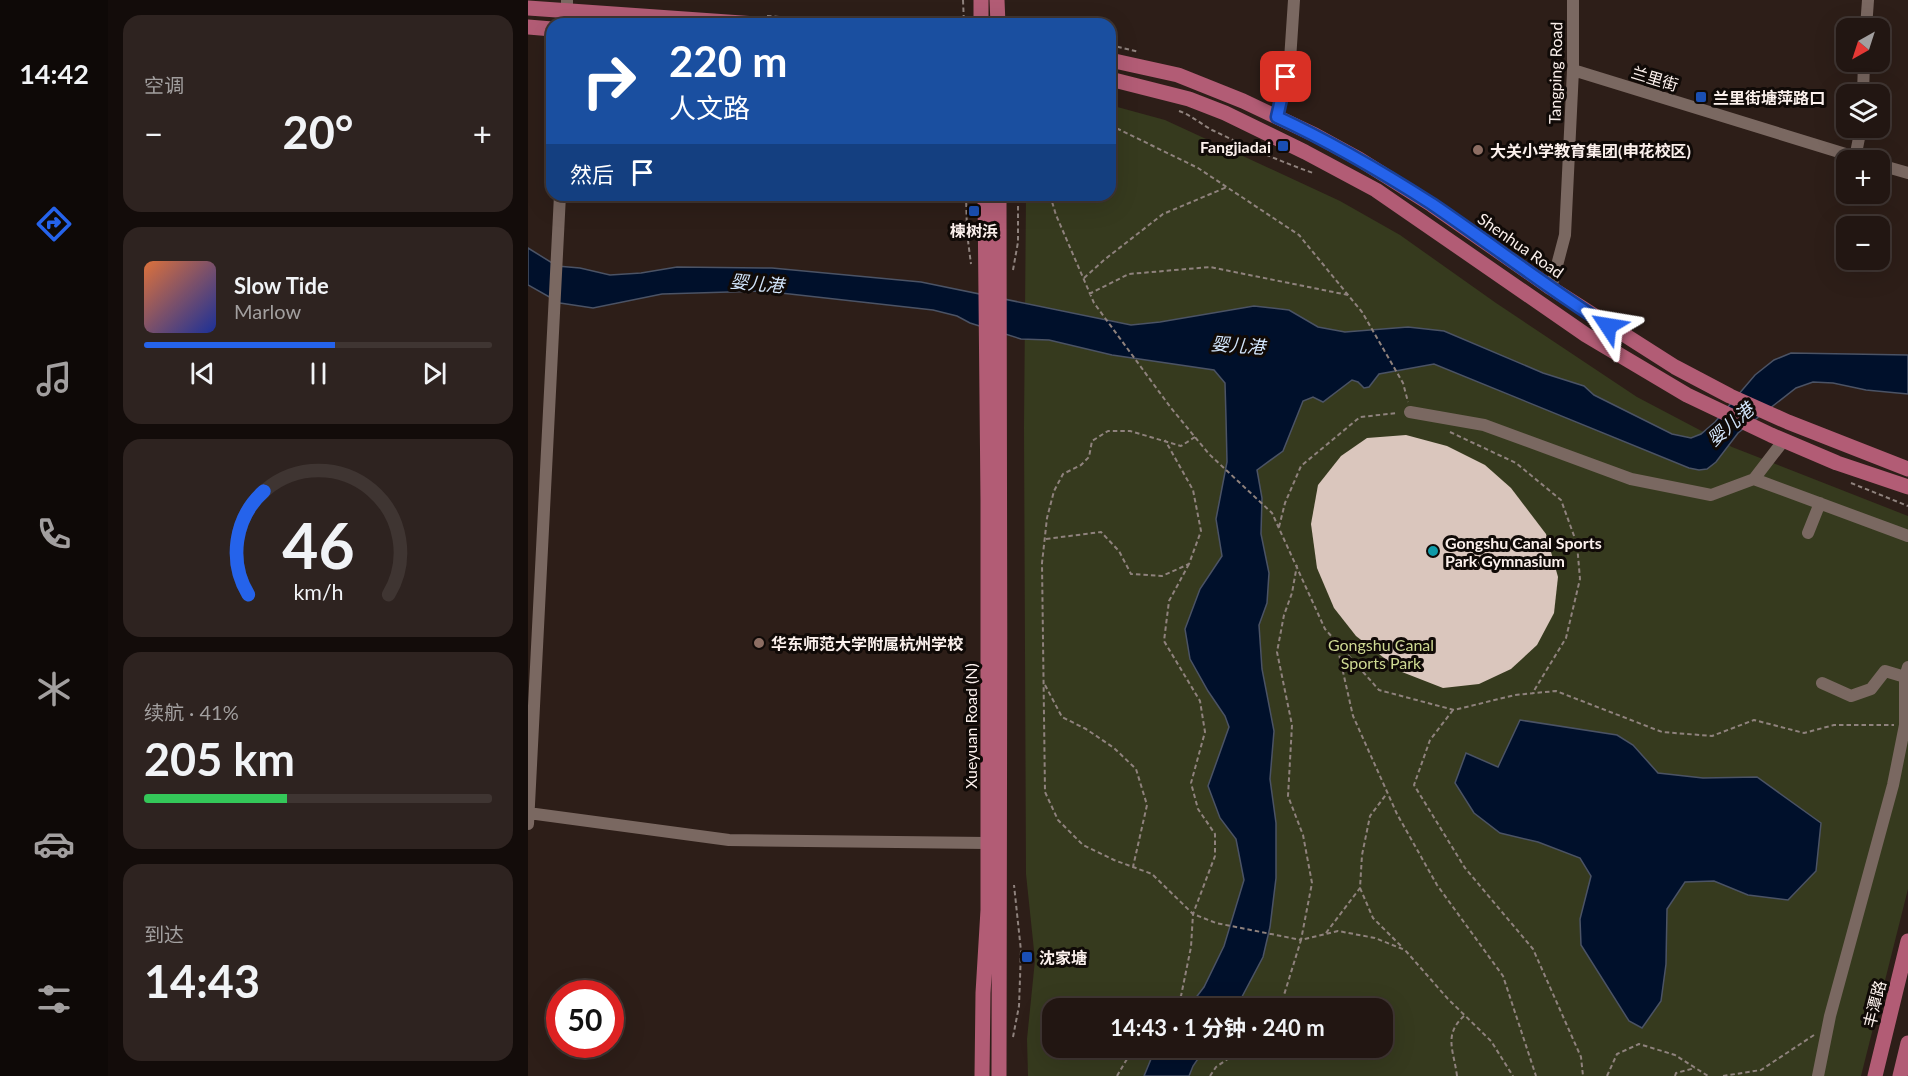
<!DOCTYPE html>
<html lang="zh">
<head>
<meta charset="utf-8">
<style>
	body { margin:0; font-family:Lato,"Noto Sans SC",sans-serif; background:#2e2320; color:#f1f3f6; height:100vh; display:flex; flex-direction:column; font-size:22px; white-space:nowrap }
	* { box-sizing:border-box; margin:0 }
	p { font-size:20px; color:#a29f9f }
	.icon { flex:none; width:33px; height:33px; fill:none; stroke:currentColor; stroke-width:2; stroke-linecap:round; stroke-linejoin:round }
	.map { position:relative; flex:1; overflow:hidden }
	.sheet { display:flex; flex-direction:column; gap:15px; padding:15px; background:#130c0a; width:420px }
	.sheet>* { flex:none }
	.hud { position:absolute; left:18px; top:18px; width:570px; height:183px; border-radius:18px; box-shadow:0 6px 24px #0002,0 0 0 2px #3f3532; background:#1a4fa0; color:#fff; overflow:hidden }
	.needle { width:39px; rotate:219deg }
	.buttons { position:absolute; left:1308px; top:18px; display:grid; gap:12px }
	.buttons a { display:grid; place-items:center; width:54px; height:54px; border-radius:12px; background:#221612; box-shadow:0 6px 24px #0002,0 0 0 2px #3f3532; font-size:30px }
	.speed { position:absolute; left:18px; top:980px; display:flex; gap:12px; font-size:30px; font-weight:700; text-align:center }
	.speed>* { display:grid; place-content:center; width:78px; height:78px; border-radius:50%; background:#221612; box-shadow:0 6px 24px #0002,0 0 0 2px #3f3532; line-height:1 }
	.speed .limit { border:9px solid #d22; background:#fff; color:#111 }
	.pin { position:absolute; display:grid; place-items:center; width:51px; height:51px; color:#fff; margin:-26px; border-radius:12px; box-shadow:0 3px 9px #0006 }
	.me { position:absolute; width:66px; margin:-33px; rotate:303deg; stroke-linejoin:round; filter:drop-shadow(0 0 4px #0008) }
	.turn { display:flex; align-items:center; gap:21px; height:126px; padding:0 24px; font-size:27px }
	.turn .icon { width:78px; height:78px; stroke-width:2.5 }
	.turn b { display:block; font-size:42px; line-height:51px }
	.then { display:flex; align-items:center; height:57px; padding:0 24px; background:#0003; gap:12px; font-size:22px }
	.big { font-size:45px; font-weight:700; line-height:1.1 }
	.sheet .card { flex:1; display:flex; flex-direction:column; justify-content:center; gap:9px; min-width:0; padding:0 21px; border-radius:18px; background:#2e2320 }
	.sheet .dial { align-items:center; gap:0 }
	.dial svg { height:156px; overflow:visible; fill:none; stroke:#3f3532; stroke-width:7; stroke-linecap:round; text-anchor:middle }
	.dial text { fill:#f1f3f6; stroke:none }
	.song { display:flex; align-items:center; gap:18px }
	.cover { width:72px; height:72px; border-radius:9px; background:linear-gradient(135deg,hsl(20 70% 55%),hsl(230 70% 35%)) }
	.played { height:6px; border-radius:3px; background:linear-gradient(90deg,#2563eb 55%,#3f3532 55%) }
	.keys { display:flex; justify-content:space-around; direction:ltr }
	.heat { display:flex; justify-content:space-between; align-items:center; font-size:33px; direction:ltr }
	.charge { height:9px; border-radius:4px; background:linear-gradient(90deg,#34c759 41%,#3f3532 0) }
	.trip { position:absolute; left:514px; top:998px; width:351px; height:60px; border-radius:18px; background:#221612; box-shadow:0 6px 24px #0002,0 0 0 2px #3f3532; font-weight:700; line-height:60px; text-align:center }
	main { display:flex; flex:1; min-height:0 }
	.tab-bar { display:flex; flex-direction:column; width:108px; justify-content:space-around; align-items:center; background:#0e0907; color:#a29f9f }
	.tab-bar .icon { width:42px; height:42px }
	.tab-bar .current { color:#2563eb }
	.tab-bar b { font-size:27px; color:#f1f3f6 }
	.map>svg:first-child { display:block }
	.green { fill:#363a1e; fill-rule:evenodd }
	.water { fill:#00102b; stroke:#4b5365; stroke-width:1.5 }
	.building { fill:#dac6bd }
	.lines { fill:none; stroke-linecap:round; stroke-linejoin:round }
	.path { stroke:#8f827d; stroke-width:2; stroke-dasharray:4.5 3; stroke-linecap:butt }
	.minor { stroke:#7a6861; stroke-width:12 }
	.major { stroke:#b25c75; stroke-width:15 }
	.route-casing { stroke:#184099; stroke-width:15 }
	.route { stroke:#2563eb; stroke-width:10 }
	.transit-dot { fill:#1a4fb4; stroke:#100a07; stroke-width:2 }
	.education-dot { fill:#8d6e63; stroke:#100a07; stroke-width:2 }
	.culture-dot { fill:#0f9aa8; stroke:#100a07; stroke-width:2 }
	.labels { text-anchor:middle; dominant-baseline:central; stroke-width:6; stroke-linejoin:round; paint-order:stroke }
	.street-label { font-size:16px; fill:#fbf0ec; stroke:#100a07 }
	.poi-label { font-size:16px; font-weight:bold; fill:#fbf0ec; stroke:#100a07; text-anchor:start }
	.park-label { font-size:16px; fill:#ced992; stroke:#100a07 }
	.water-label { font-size:18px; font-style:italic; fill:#d3e6fc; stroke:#100a07 }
</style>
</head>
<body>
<main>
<nav class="tab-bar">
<b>14:42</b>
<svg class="icon current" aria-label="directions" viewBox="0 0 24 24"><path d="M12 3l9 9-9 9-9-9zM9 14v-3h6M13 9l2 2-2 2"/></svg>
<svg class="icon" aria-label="music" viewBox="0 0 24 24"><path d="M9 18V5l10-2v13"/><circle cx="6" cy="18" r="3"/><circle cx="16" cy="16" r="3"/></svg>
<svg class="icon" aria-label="phone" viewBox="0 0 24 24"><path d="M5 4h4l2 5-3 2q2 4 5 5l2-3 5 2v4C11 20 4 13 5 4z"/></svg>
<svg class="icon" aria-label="climate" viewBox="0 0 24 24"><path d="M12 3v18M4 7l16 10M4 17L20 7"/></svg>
<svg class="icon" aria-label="car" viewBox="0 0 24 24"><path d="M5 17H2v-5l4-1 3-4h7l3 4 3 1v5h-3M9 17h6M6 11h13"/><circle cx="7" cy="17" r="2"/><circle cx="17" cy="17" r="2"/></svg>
<svg class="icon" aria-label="filters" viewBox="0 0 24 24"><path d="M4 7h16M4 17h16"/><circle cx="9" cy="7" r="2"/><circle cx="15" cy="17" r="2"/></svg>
</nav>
<section class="sheet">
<div class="card"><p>空调</p>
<div class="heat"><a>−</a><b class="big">20°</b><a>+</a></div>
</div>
<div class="card">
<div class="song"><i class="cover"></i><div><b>Slow Tide</b><p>Marlow</p></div></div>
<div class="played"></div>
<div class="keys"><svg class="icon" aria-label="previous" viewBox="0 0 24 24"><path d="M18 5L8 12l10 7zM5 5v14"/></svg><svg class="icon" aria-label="pause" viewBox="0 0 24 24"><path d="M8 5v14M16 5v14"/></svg><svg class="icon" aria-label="next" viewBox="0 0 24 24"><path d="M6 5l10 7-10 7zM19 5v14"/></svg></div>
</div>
<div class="card dial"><svg viewBox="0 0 100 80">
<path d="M14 69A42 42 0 1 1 86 69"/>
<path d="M14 69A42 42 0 0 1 22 16" stroke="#2563eb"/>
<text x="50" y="56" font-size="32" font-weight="700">46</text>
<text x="50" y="72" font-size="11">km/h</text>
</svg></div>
<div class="card"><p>续航 · 41%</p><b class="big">205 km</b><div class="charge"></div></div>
<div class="card"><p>到达</p><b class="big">14:43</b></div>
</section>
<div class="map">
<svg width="1380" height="1076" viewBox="0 0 1380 1076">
	<rect width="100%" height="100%" fill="#2d1e18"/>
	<path class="green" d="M582,105L637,120L812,201L872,235L968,303L1109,397L1204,447L1380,516V889L1333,1076H500L499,1039L507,960L498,874L496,428L498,195H582ZM525,1008H855V1047H525Z"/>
	<path class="water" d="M0,248L29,266L52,268L82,275L113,273L149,267L244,268L393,282L603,325L632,322L726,306L761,310L790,327L817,332L880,327L916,331L1015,373L1056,386L1066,395L1144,434L1163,438L1173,434L1187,422L1227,375L1246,360L1263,353L1380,355V394L1338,390L1305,383L1285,382L1268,388L1210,433L1188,462L1179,469L1171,470L1161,468L906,364L851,374L841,387L836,388L830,382L824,380L795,402L785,397L775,401L755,451L729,470L734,498L733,534L741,573L739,603L731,625L734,669L746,731L742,779L748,823V878L742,927L735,957L708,1008H660L676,987L696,946L716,880L708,839L692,818L680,786L701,727L697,716L680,691L662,659L657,629L672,589L694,556L688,519L699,462L698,418L697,383L686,370L584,355L521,340L493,339L442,323L429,316L405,310L235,291L134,294L65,308L32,303L0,285Z
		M992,720L1089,735L1105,745L1130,773L1175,778L1229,777L1293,823L1288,871L1260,900L1220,895L1186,881L1157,882L1139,909L1138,964L1133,1001L1114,1028L1101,1021L1053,945L1052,919L1063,876L1052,858L1010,842L972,833L946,813L927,783L938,753L970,767Z
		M628,1047H678L665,1066L661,1076H616Z"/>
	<path class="building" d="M878,435L919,446L957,465L983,488L1018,534L1030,577L1026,613L1009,645L983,669L951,684L915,688L874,672L828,636L806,608L789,568L783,524L790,485L813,456L839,438Z"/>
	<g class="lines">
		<path class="path" d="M435,0L436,24
			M239,16L340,24
			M582,45L611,52
			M651,111C663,115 673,124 684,130C717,146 751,161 785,173
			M582,125L670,168L771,235L834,312L875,383L880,402
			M438,195L439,233L443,264
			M522,195L528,215L566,303L643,408L681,454L744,513L797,629L851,690L926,710L987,695L1028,691L1134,732L1184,736L1226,720L1276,733L1306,725H1366
			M1003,256L1018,266
			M485,270L490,242V195
			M556,278L576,260L635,214L699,187
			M561,294L601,274L682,267L820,295
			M922,432L988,463L1033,500L1049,544L1052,579L1038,638L1004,694
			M667,437L653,446L602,431H580L564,441L561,457L553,465L535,474L526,491L519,518L514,563L517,792L530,820L555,845L586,860L624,874L665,914L688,923L773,940L784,883L775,835L760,796L764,725L749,652L756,615L764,593L769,565
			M1323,483L1380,506
			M751,527L757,503L773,466L832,417L870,413
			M518,539L573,532L591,551L603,574L634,576L661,564L673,531L665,490L637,440
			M808,641L825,716L869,814L909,885L975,976L1008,1076
			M517,685L534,717L558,729L586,748L608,769L619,805L605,867
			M925,710L902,740L886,785L937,868L1005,949L1053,1057L1055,1076
			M832,888L845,918L875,948
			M798,933L832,888L834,855L842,816L860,792
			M642,1008L653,996L663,947L665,914L687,856V834L670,809L663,783L677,732L672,701L636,641L641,601L661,564
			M752,1008L773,940L810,931L847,938L877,950L920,999L963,1041L985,1076
			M485,1037L491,1006L493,951L486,885
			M589,1076L606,1047
			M682,1076L688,1067L717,1047
			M929,1076C926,1051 915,1035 936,1016
			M1079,1076L1089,1054L1111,1044L1147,1055L1180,1076
			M1147,1076L1148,1073L1167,1068
			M1195,1076L1233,1070L1286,1035"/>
		<path class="minor" d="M39,24V0
			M1338,28L1340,0
			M1045,70L1337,160
			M1335,94L1336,62
			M749,117L762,60L766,0
			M1327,158L1333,128
			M1352,165L1380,173
			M1023,288L1037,235L1045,70V0
			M882,412L956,425L1103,479L1183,495L1226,479L1256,440
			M1226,479L1380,536
			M1280,533L1292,503
			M1294,683L1323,696L1343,689L1357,671L1377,677
			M0,813L201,840L459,843
			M0,824L32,195
			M1290,1076L1302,1016L1365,785L1377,725V677L1380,667"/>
		<path class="major" d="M453,0V24
			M469,0L470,24
			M0,8L228,24
			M0,27L24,29
			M582,60L650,75L715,101L787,135L831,159L904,205L1023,288L1147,367L1202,396L1260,422L1380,469
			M582,79L661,99L697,113L777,152L848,190L1058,335L1159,395L1243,435L1309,463L1380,487
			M471,195C471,489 473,782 471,1076
			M454,1076L455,993L460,910V501L457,195
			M1347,1076L1380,941
			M1372,1076L1380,1043"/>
	</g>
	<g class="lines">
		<defs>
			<path id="route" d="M758,77L749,117C803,142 854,172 904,204C963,244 1020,288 1080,326"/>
		</defs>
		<use href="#route" class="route-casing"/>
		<use href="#route" class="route"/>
	</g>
	<g class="transit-dot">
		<rect x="1167" y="91" width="12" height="12" rx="3"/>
		<rect x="749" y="140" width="12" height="12" rx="3"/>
		<rect x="440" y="205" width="12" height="12" rx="3"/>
		<rect x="493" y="951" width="12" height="12" rx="3"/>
	</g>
	<g class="education-dot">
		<circle cx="950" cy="150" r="6"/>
		<circle cx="231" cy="643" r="6"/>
	</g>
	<circle class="culture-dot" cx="905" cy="551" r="6"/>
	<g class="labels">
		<g class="street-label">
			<text transform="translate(1027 73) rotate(-89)">Tangping Road</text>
			<text transform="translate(1127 78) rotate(17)">兰里街</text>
			<text transform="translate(993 245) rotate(35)">Shenhua Road</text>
			<text transform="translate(442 726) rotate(-90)">Xueyuan Road (N)</text>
			<text transform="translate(1346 1004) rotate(-76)">丰潭路</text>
		</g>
		<g class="poi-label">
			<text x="1185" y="97">兰里街塘萍路口</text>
			<text x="743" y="146" text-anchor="end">Fangjiadai</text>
			<text x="962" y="150">大关小学教育集团(申花校区)</text>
			<text x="446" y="230" text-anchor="middle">楝树浜</text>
			<text x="917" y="542">Gongshu Canal Sports<tspan x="917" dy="18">Park Gymnasium</tspan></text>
			<text x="243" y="643">华东师范大学附属杭州学校</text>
			<text x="511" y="957">沈家塘</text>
		</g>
		<g class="park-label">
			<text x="853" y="644">Gongshu Canal<tspan x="853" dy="18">Sports Park</tspan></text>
		</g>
		<g class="water-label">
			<text transform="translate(229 283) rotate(5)">婴儿港</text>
			<text transform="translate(710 345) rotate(4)">婴儿港</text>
			<text transform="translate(1202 424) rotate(-41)">婴儿港</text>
		</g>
	</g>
</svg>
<div class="buttons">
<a><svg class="needle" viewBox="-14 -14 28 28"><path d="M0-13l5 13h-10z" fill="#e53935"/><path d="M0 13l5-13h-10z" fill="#a29f9f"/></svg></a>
<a><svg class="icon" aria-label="layers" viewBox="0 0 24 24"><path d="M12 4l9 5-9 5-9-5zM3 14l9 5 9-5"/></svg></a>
<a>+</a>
<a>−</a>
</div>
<div class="speed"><div class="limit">50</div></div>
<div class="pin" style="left:758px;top:77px;background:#d93025"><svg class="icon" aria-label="arrive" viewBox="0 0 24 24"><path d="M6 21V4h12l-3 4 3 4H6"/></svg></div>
<svg class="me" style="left:1080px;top:326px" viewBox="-20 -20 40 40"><path d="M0-17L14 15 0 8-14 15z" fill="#2563eb" stroke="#fff" stroke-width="4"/></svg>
<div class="trip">14:43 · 1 分钟 · 240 m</div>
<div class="hud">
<div class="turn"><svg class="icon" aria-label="right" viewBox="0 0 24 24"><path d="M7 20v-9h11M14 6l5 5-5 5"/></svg><div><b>220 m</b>人文路</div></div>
<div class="then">然后<svg class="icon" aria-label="arrive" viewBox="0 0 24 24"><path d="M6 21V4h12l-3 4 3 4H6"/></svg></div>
</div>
</div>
</main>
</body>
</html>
